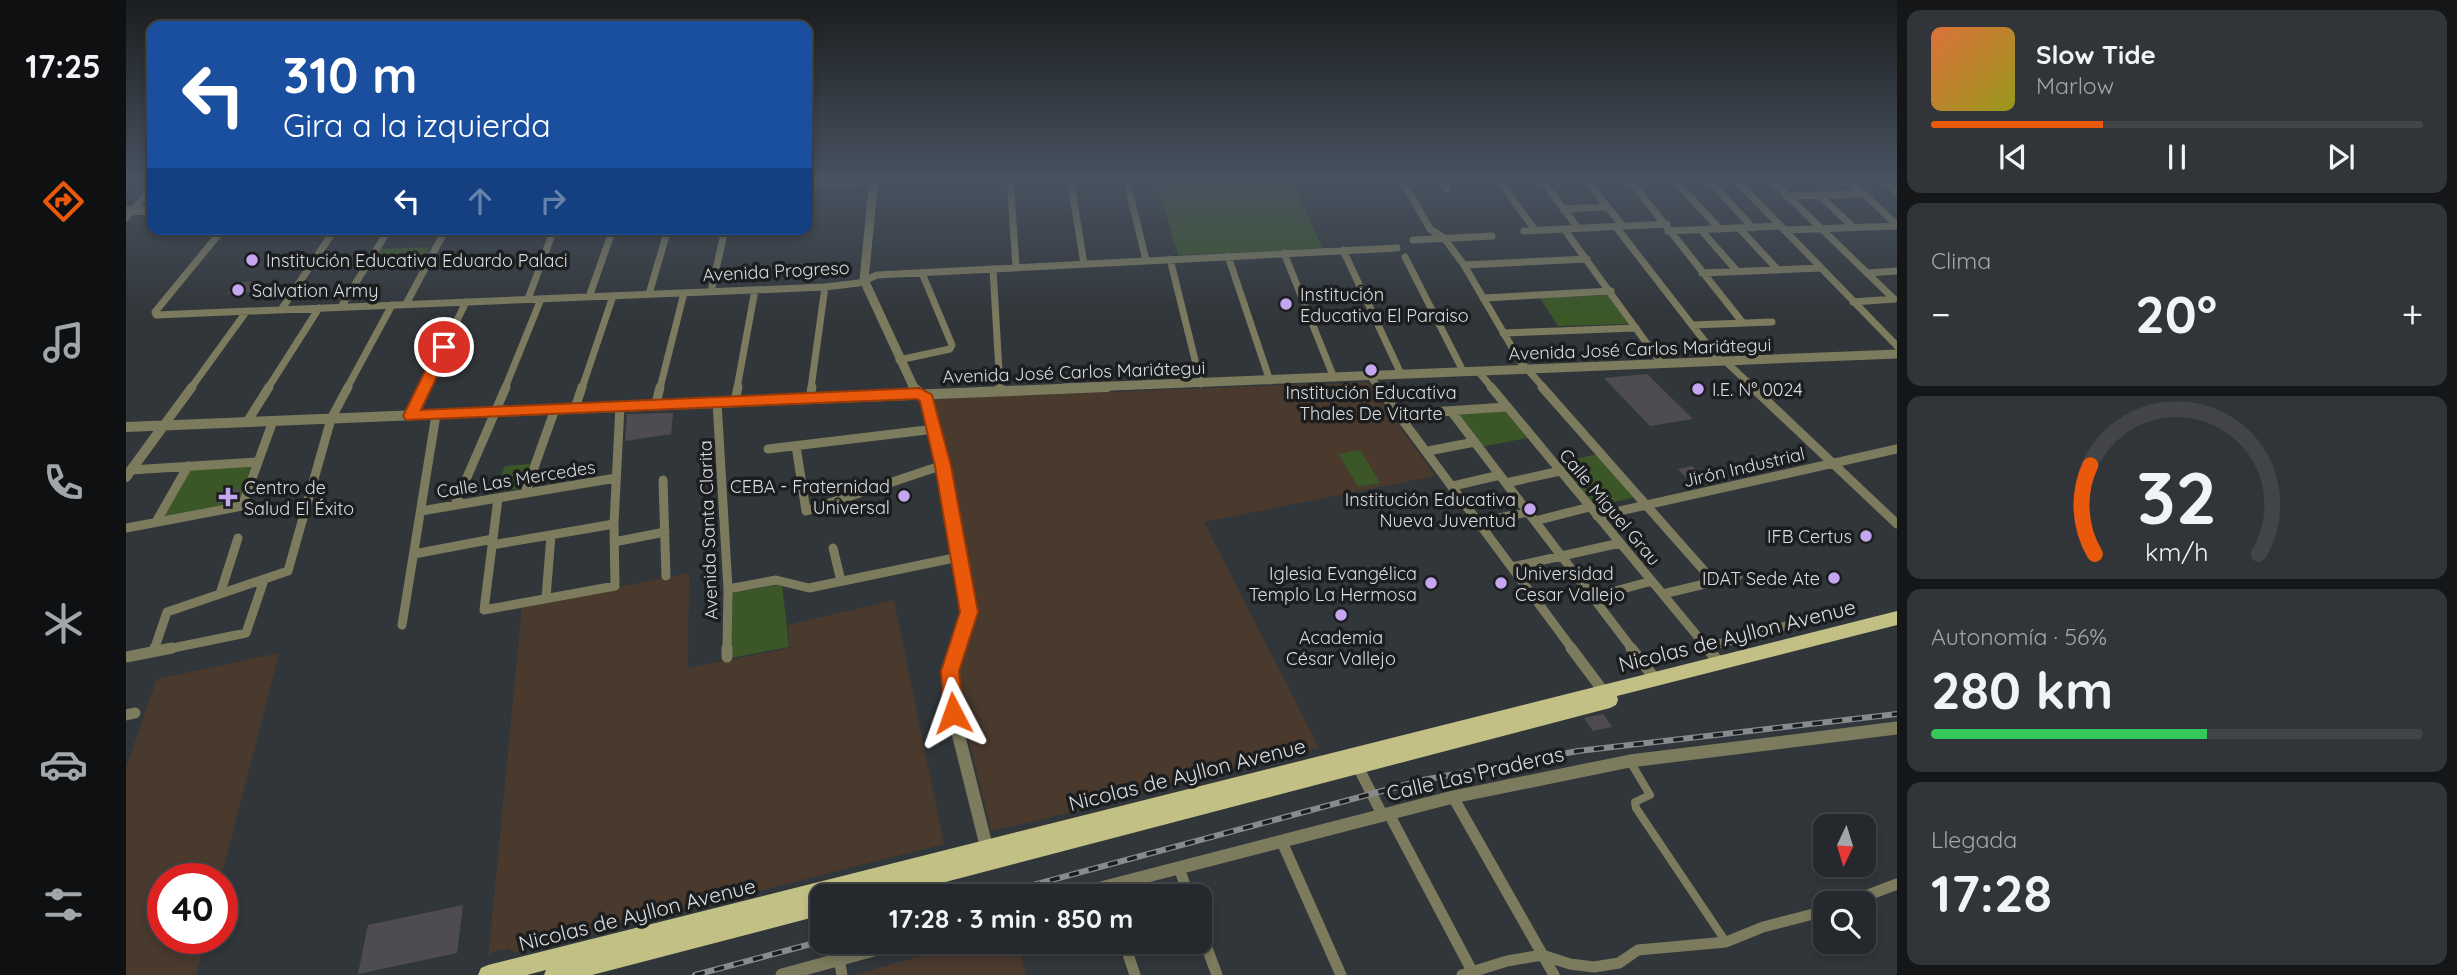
<!DOCTYPE html>
<html lang="es">
<head>
<meta charset="utf-8">
<style>
	body { margin:0; font-family:Quicksand,sans-serif; background:#313438; color:#f1f3f6; height:100vh; display:flex; flex-direction:column; font-size:26px; white-space:nowrap }
	* { box-sizing:border-box; margin:0 }
	p { font-size:23px; color:#a3a6a9 }
	.icon { flex:none; width:38px; height:38px; fill:none; stroke:currentColor; stroke-width:2; stroke-linecap:round; stroke-linejoin:round }
	.map { position:relative; flex:1; overflow:hidden }
	.sheet { display:flex; flex-direction:column; gap:10px; padding:10px; background:#141618; width:560px }
	.sheet>* { flex:none }
	.banner { position:absolute; left:21px; top:21px; width:665px; height:214px; border-radius:14px; box-shadow:0 4px 10px #0003,0 0 0 2px #424448; background:#1a4fa0; color:#fff; overflow:hidden }
	.needle { width:46px; rotate:184deg }
	.controls { position:absolute; left:1687px; top:814px; display:grid; gap:14px }
	.controls a { display:grid; place-items:center; width:63px; height:63px; border-radius:14px; background:#25282c; box-shadow:0 4px 10px #0003,0 0 0 2px #424448; font-size:35px }
	.speed { position:absolute; left:21px; top:863px; display:flex; gap:14px; font-size:35px; font-weight:700; text-align:center }
	.speed>* { display:grid; place-content:center; width:91px; height:91px; border-radius:50%; background:#25282c; box-shadow:0 4px 10px #0003,0 0 0 2px #424448; line-height:1 }
	.speed .limit { border:10px solid #d22; background:#fff; color:#111 }
	.pin { position:absolute; display:grid; place-items:center; width:60px; height:60px; color:#fff; margin:-30px; border:4px solid #fff; border-radius:50%; box-shadow:0 2px 7px #0007 }
	.me { position:absolute; width:77px; margin:-38px; rotate:356deg; stroke-linejoin:round; filter:drop-shadow(0 0 5px #0008) }
	.turn { display:flex; align-items:center; gap:24px; height:147px; padding:0 21px; font-size:32px }
	.turn .icon { width:91px; height:91px; stroke-width:2.5 }
	.turn b { display:block; font-size:49px; line-height:60px }
	.lanes { display:flex; align-items:center; height:66px; padding:0 21px; background:#0003; justify-content:center; gap:35px; direction:ltr }
	.lanes .off { opacity:.35 }
	.big { font-size:52px; font-weight:700; line-height:1.1 }
	.sheet .card { flex:1; display:flex; flex-direction:column; justify-content:center; gap:10px; min-width:0; padding:0 24px; border-radius:14px; background:#313438 }
	.sheet .dial { align-items:center; gap:0 }
	.dial svg { height:182px; overflow:visible; fill:none; stroke:#424448; stroke-width:7; stroke-linecap:round; text-anchor:middle }
	.dial text { fill:#f1f3f6; stroke:none }
	.song { display:flex; align-items:center; gap:21px }
	.cover { width:84px; height:84px; border-radius:10px; background:linear-gradient(135deg,hsl(20 70% 55%),hsl(60 70% 35%)) }
	.played { height:7px; border-radius:4px; background:linear-gradient(90deg,#ea580c 35%,#424448 35%) }
	.keys { display:flex; justify-content:space-around; direction:ltr }
	.heat { display:flex; justify-content:space-between; align-items:center; font-size:38px; direction:ltr }
	.charge { height:10px; border-radius:5px; background:linear-gradient(90deg,#34c759 56%,#424448 0) }
	.trip { position:absolute; left:684px; top:884px; width:402px; height:70px; border-radius:14px; background:#25282c; box-shadow:0 4px 10px #0003,0 0 0 2px #424448; font-weight:700; line-height:70px; text-align:center }
	main { display:flex; flex:1; min-height:0 }
	.dock { display:flex; flex-direction:column; width:126px; justify-content:space-around; align-items:center; background:#0f1012; color:#a3a6a9 }
	.dock .icon { width:49px; height:49px }
	.dock .selected { color:#ea580c }
	.dock b { font-size:32px; color:#f1f3f6 }
	.map>svg:first-child { display:block }
	.industrial { fill:#493a2d }
	.green { fill:#3b5727 }
	.building { fill:#4f4c51 }
	.lines { fill:none; stroke-linecap:round; stroke-linejoin:round }
	.pedestrian { stroke:#7c7b5e; stroke-width:8 }
	.minor-far2 { stroke:#7c7b5e; stroke-width:7 }
	.minor-far1 { stroke:#7c7b5e; stroke-width:9 }
	.minor { stroke:#7c7b5e; stroke-width:11 }
	.tertiary-far2 { stroke:#7c7b5e; stroke-width:9 }
	.tertiary-far1 { stroke:#7c7b5e; stroke-width:10 }
	.tertiary { stroke:#7c7b5e; stroke-width:13 }
	.primary { fill:#c2c084; fill-rule:evenodd }
	.rail-casing { stroke:#878b8e; stroke-width:6 }
	.rail { stroke:#1b1d1f; stroke-width:3.5; stroke-dasharray:10; stroke-linecap:butt }
	.route { fill:#ea580c; stroke:#983908; stroke-width:2 }
	.poi-dot { fill:#c6a6f0; stroke:#1b1d1f; stroke-width:2.5 }
	.labels { text-anchor:middle; dominant-baseline:central; stroke-width:7; stroke-linejoin:round; paint-order:stroke }
	.poi-label { font-size:18px; fill:#dadddf; stroke:#1b1d1f; text-anchor:start }
	.street-label { font-size:18px; fill:#dadddf; stroke:#1b1d1f }
	.near-street-label { font-size:21px; fill:#dadddf; stroke:#1b1d1f }
</style>
</head>
<body>
<main>
<nav class="dock">
<b>17:25</b>
<svg class="icon selected" aria-label="directions" viewBox="0 0 24 24"><path d="M12 3l9 9-9 9-9-9zM9 14v-3h6M13 9l2 2-2 2"/></svg>
<svg class="icon" aria-label="music" viewBox="0 0 24 24"><path d="M9 18V5l10-2v13"/><circle cx="6" cy="18" r="3"/><circle cx="16" cy="16" r="3"/></svg>
<svg class="icon" aria-label="phone" viewBox="0 0 24 24"><path d="M5 4h4l2 5-3 2q2 4 5 5l2-3 5 2v4C11 20 4 13 5 4z"/></svg>
<svg class="icon" aria-label="climate" viewBox="0 0 24 24"><path d="M12 3v18M4 7l16 10M4 17L20 7"/></svg>
<svg class="icon" aria-label="car" viewBox="0 0 24 24"><path d="M5 17H2v-5l4-1 3-4h7l3 4 3 1v5h-3M9 17h6M6 11h13"/><circle cx="7" cy="17" r="2"/><circle cx="17" cy="17" r="2"/></svg>
<svg class="icon" aria-label="filters" viewBox="0 0 24 24"><path d="M4 7h16M4 17h16"/><circle cx="9" cy="7" r="2"/><circle cx="15" cy="17" r="2"/></svg>
</nav>
<div class="map">
<svg width="1771" height="975" viewBox="0 0 1771 975">
	<rect width="100%" height="100%" fill="#31363a"/>
	<path class="industrial" d="M1242,382L1309,476L1078,522L1193,748L1013,794L1009,792L996,794L993,801L865,831L832,695L830,674L852,611L833,534L837,528H832L822,449L806,399L1185,384L1198,387L1199,384Z
		M563,573L562,668L664,648L662,625L768,600L818,844L388,953L382,948L367,952L362,960L396,606Z
		M153,653L95,878H37V938H80L70,975H0V767L31,679Z
		M843,942H892L900,975H728Z"/>
	<path class="green" d="M1029,178H1165L1196,248L1052,255Z
		M304,247L294,267L244,268L255,249Z
		M1482,295L1502,324L1432,326L1414,298Z
		M1377,408L1401,438L1354,447L1328,412Z
		M1234,450L1254,483L1232,487L1213,454Z
		M1473,454L1510,497L1470,506L1433,462Z
		M126,464L112,504L36,519L64,468Z
		M404,464L395,488L368,493L379,466Z
		M656,584L663,647L605,658L602,594Z"/>
	<path class="building" d="M137,281L129,292L102,294L110,282Z
		M1521,374L1567,419L1524,426L1478,378Z
		M547,413L545,434L499,441L501,414Z
		M1566,466L1582,483L1568,486L1552,469Z
		M115,488L111,500L90,504L94,492Z
		M1477,714L1486,727L1467,731L1458,718Z
		M337,905L331,953L232,974L242,925Z"/>
	<g class="lines">
		<path class="pedestrian" d="M1505,763L1524,795L1509,802L1510,808L1600,942"/>
		<path class="minor-far2" d="M884,178L890,267
			M944,178L958,264
			M1000,178L1020,260
			M1275,178L1304,229L1318,238L1338,265L1394,361L1418,388
			M1316,178L1321,189
			M1371,178L1409,230
			M1414,178L1452,228
			M1458,178L1497,226
			M1502,178L1617,323
			M1546,178L1594,229
			M1581,178L1627,228
			M1608,178L1771,346
			M1643,178L1768,299
			M1721,178L1771,225
			M1756,178L1771,192
			M1693,195L1727,227
			M1660,196L1737,194
			M1437,209L1480,207
			M0,218L26,188
			M1490,227L1594,361
			M1613,228L1652,270
			M97,229L29,312L30,315L699,287L733,283L751,275L1271,248
			M1438,229L1535,363
			M1575,230L1611,271
			M1658,230L1771,226
			M1398,231L1541,224
			M1542,231L1655,226
			M1287,240L1366,236
			M1217,250L1275,374
			M1158,253L1208,378
			M1102,256L1144,381
			M1279,257L1337,371
			M1044,259L1075,384
			M1338,265L1461,259
			M867,269L874,388
			M1576,273L1695,268
			M1741,273L1771,271
			M585,292L599,229
			M523,294L542,229
			M463,297L487,229
			M1357,298L1485,291
			M402,299L428,229
			M1727,302L1768,299
			M280,304L320,229
			M215,307L263,229
			M155,310L209,229
			M1566,325L1646,322
			M1377,333L1510,328
			M773,360L824,349L826,345L796,273
			M1599,361L1628,388
			M1352,371L1366,388
			M1244,376L1253,388
			M65,388L120,312
			M142,388L193,308
			M221,388L266,305
			M298,388L340,302
			M379,388L415,299
			M456,388L487,296
			M534,388L558,293
			M611,388L629,290
			M685,388L699,287"/>
		<path class="minor-far1" d="M874,387V391
			M1252,387L1447,650
			M1365,387L1583,650
			M1416,387L1588,582
			M1626,387L1771,524
			M684,398L686,387
			M609,401L612,387
			M591,402L602,589L601,650
			M530,404L534,387
			M449,408L456,387
			M1325,411L1507,650
			M1275,414L1380,407
			M285,416L299,387
			M121,422L143,387
			M38,425L66,387
			M670,446L680,511L817,465
			M642,449L809,429
			M1302,451L1349,442
			M5,470L131,462
			M537,480L540,576
			M1380,483L1434,471
			M1327,486L1374,475
			M399,493L429,409
			M372,498L358,610L489,586L488,524L494,406
			M329,505L380,387
			M295,511L490,478
			M1471,516L1771,449
			M1409,521L1464,507
			M30,522L62,466
			M1354,522L1402,512
			M0,528L116,506L147,421
			M488,542L539,532
			M366,545L488,524
			M707,548L715,581
			M288,554L367,539
			M1386,567L1494,543
			M602,589L650,580L683,588L833,557
			M94,594L112,538
			M1537,594L1612,576
			M1467,597L1526,581
			M420,598L425,535
			M276,625L310,415
			M1581,647L1660,626
			M28,650L41,612L162,571L205,419L222,387
			M37,650L120,633L138,580"/>
		<path class="minor" d="M1445,648L1478,692
			M1505,648L1530,680
			M1581,648L1593,662
			M28,651L29,648
			M0,657L46,648
			M601,657V648
			M0,715L9,713
			M1230,763L1257,816
			M1327,797L1428,975
			M1263,814L1346,971
			M1156,842L1215,975
			M1053,868L1063,896
			M1721,903L1771,884
			M1074,929L1091,975
			M998,942L1009,975
			M713,959L716,975
			M1336,975L1381,961L1416,955L1444,964L1468,967L1493,963L1512,950L1600,942L1637,927L1699,911"/>
		<path class="tertiary-far2" d="M748,178L738,280L788,388
			M1764,178L1771,180
			M681,183L776,178
			M0,211L26,210
			M938,388L1771,354"/>
		<path class="tertiary-far1" d="M787,387L801,399L817,465L843,612L831,650
			M0,427L981,387
			M0,477L38,425"/>
		<path class="tertiary" d="M831,648L824,671L827,713L862,853
			M944,896L1327,797L1504,761L1771,728
			M656,975L777,942"/>
		<path class="primary" d="M1771,611V625L1491,696L1492,700L1490,705L1484,708L766,896H721L722,893L696,896V915L466,975H418L420,970L401,975H352L355,968L362,965Z"/>
		<defs>
			<path id="rail" d="M866,896L1297,780L1452,751L1771,714
				M569,975L696,941"/>
		</defs>
		<use href="#rail" class="rail-casing"/>
		<use href="#rail" class="rail"/>
	</g>
	<linearGradient id="sky" x2="0" y2="1"><stop stop-color="#1b1e20"/><stop offset="0.57" stop-color="#485260"/><stop offset="1" stop-color="#485260" stop-opacity="0"/></linearGradient>
	<rect width="1771" height="315" fill="url(#sky)"/>
	<path class="route" d="M318,343L325,347L295,410L794,388L806,395L825,466L852,612L833,671L837,713L834,719L827,721L820,719L818,713L815,671L834,612L809,466L794,401L791,399L280,420L277,416L311,347Z"/>
	<g class="poi-dot">
		<circle cx="126" cy="260" r="7"/>
		<circle cx="112" cy="290" r="7"/>
		<circle cx="1160" cy="304" r="7"/>
		<circle cx="1245" cy="370" r="7"/>
		<circle cx="1572" cy="389" r="7"/>
		<circle cx="778" cy="496" r="7"/>
		<path d="M98.5 486.5h7v7h7v7h-7v7h-7v-7h-7v-7h7z"/>
		<circle cx="1404" cy="509" r="7"/>
		<circle cx="1740" cy="536" r="7"/>
		<circle cx="1708" cy="578" r="7"/>
		<circle cx="1305" cy="583" r="7"/>
		<circle cx="1375" cy="583" r="7"/>
		<circle cx="1215" cy="615" r="7"/>
	</g>
	<g class="labels">
		<g class="poi-label">
			<text x="140" y="260">Institución Educativa Eduardo Palaci</text>
			<text x="126" y="290">Salvation Army</text>
			<text x="1174" y="294">Institución<tspan x="1174" dy="21">Educativa El Paraiso</tspan></text>
			<text x="1586" y="389">I.E. N° 0024</text>
			<text x="1245" y="392" text-anchor="middle">Institución Educativa<tspan x="1245" dy="21">Thales De Vitarte</tspan></text>
			<text x="764" y="486" text-anchor="end">CEBA - Fraternidad<tspan x="764" dy="21">Universal</tspan></text>
			<text x="118" y="487">Centro de<tspan x="118" dy="21">Salud El Éxito</tspan></text>
			<text x="1390" y="499" text-anchor="end">Institución Educativa<tspan x="1390" dy="21">Nueva Juventud</tspan></text>
			<text x="1726" y="536" text-anchor="end">IFB Certus</text>
			<text x="1291" y="573" text-anchor="end">Iglesia Evangélica<tspan x="1291" dy="21">Templo La Hermosa</tspan></text>
			<text x="1389" y="573">Universidad<tspan x="1389" dy="21">Cesar Vallejo</tspan></text>
			<text x="1694" y="578" text-anchor="end">IDAT Sede Ate</text>
			<text x="1215" y="637" text-anchor="middle">Academia<tspan x="1215" dy="21">César Vallejo</tspan></text>
		</g>
		<g class="street-label">
			<text transform="translate(650 271) rotate(-3)">Avenida Progreso</text>
			<text transform="translate(1514 349) rotate(-2)">Avenida José Carlos Mariátegui</text>
			<text transform="translate(948 372) rotate(-2)">Avenida José Carlos Mariátegui</text>
			<text transform="translate(1618 467) rotate(-13)">Jirón Industrial</text>
			<text transform="translate(390 479) rotate(-9)">Calle Las Mercedes</text>
			<text transform="translate(1484 507) rotate(50)">Calle Miguel Grau</text>
			<text transform="translate(582 530) rotate(-92)">Avenida Santa Clarita</text>
		</g>
		<g class="near-street-label">
			<text transform="translate(1611 635) rotate(-14)">Nicolas de Ayllon Avenue</text>
			<text transform="translate(1349 773) rotate(-13)">Calle Las Praderas</text>
			<text transform="translate(1061 774) rotate(-14)">Nicolas de Ayllon Avenue</text>
			<text transform="translate(511 914) rotate(-14)">Nicolas de Ayllon Avenue</text>
		</g>
	</g>
</svg>
<div class="controls">
<a><svg class="needle" viewBox="-14 -14 28 28"><path d="M0-13l5 13h-10z" fill="#e53935"/><path d="M0 13l5-13h-10z" fill="#a3a6a9"/></svg></a>
<a><svg class="icon" aria-label="search" viewBox="0 0 24 24"><circle cx="10" cy="10" r="6"/><path d="M15 15l6 6"/></svg></a>
</div>
<div class="speed"><div class="limit">40</div></div>
<div class="pin" style="left:318px;top:347px;background:#d93025"><svg class="icon" aria-label="arrive" viewBox="0 0 24 24"><path d="M6 21V4h12l-3 4 3 4H6"/></svg></div>
<svg class="me" style="left:827px;top:713px" viewBox="-20 -20 40 40"><path d="M0-17L14 15 0 8-14 15z" fill="#ea580c" stroke="#fff" stroke-width="4"/></svg>
<div class="trip">17:28 · 3 min · 850 m</div>
<div class="banner">
<div class="turn"><svg class="icon" aria-label="left" viewBox="0 0 24 24"><path d="M17 20v-9H6M10 6l-5 5 5 5"/></svg><div><b>310 m</b>Gira a la izquierda</div></div>
<div class="lanes"><svg class="icon" aria-label="left" viewBox="0 0 24 24"><path d="M17 20v-9H6M10 6l-5 5 5 5"/></svg><svg class="icon off" aria-label="ahead" viewBox="0 0 24 24"><path d="M12 20V5M6 11l6-6 6 6"/></svg><svg class="icon off" aria-label="right" viewBox="0 0 24 24"><path d="M7 20v-9h11M14 6l5 5-5 5"/></svg></div>
</div>
</div>
<section class="sheet">
<div class="card">
<div class="song"><i class="cover"></i><div><b>Slow Tide</b><p>Marlow</p></div></div>
<div class="played"></div>
<div class="keys"><svg class="icon" aria-label="previous" viewBox="0 0 24 24"><path d="M18 5L8 12l10 7zM5 5v14"/></svg><svg class="icon" aria-label="pause" viewBox="0 0 24 24"><path d="M8 5v14M16 5v14"/></svg><svg class="icon" aria-label="next" viewBox="0 0 24 24"><path d="M6 5l10 7-10 7zM19 5v14"/></svg></div>
</div>
<div class="card"><p>Clima</p>
<div class="heat"><a>−</a><b class="big">20°</b><a>+</a></div>
</div>
<div class="card dial"><svg viewBox="0 0 100 80">
<path d="M14 69A42 42 0 1 1 86 69"/>
<path d="M14 69A42 42 0 0 1 12 30" stroke="#ea580c"/>
<text x="50" y="56" font-size="32" font-weight="700">32</text>
<text x="50" y="72" font-size="11">km/h</text>
</svg></div>
<div class="card"><p>Autonomía · 56%</p><b class="big">280 km</b><div class="charge"></div></div>
<div class="card"><p>Llegada</p><b class="big">17:28</b></div>
</section>
</main>
</body>
</html>
